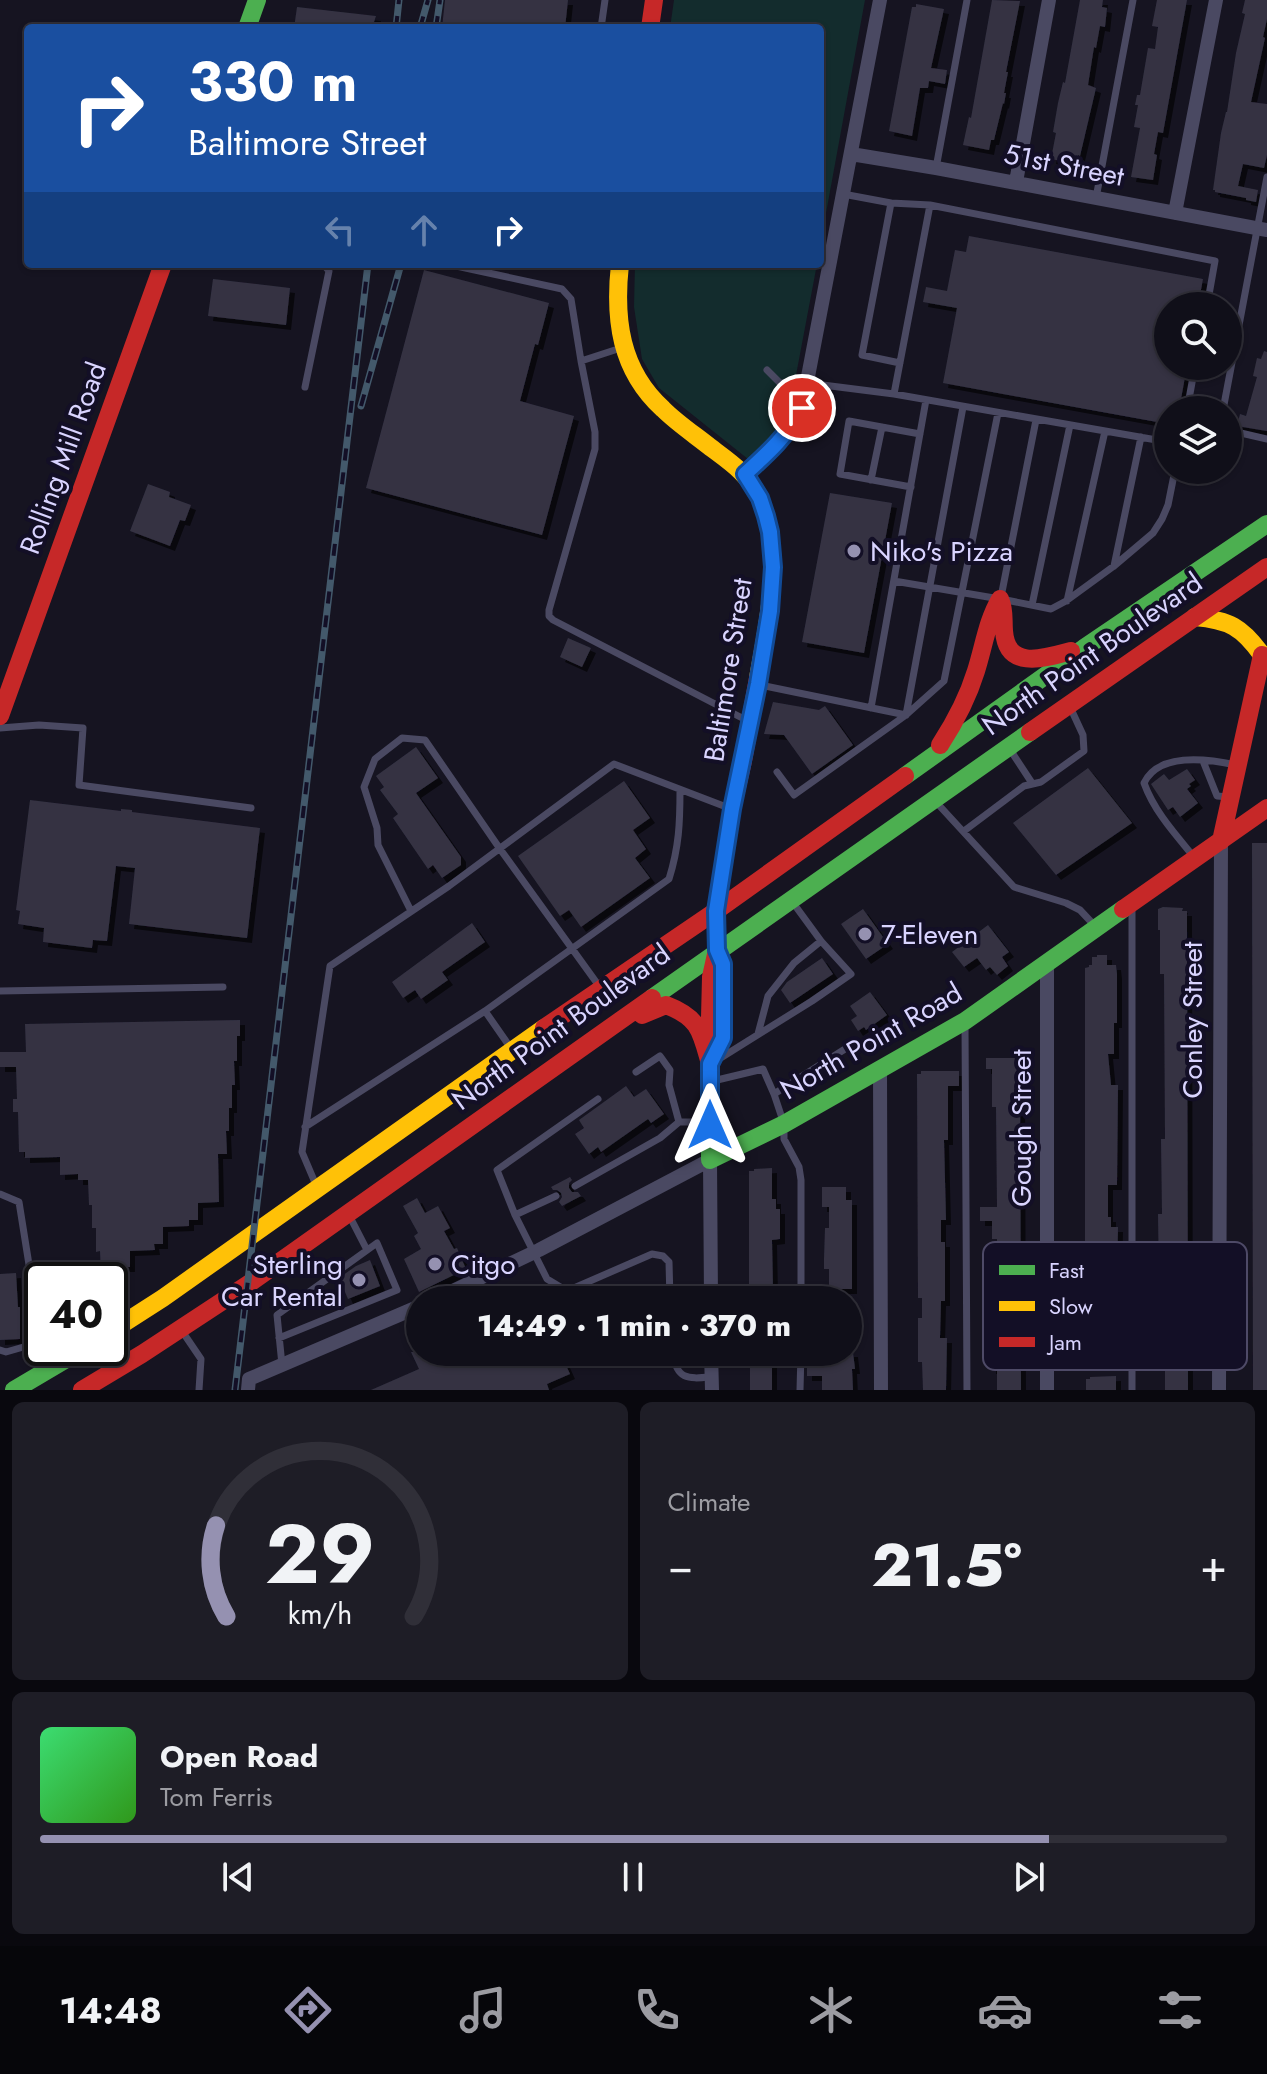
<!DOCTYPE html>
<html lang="en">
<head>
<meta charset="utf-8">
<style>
	body { margin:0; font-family:Jost,sans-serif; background:#1e1d26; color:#f1f3f6; height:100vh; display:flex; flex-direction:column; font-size:30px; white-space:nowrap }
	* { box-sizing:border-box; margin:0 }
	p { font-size:26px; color:#9c9ca2 }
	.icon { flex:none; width:44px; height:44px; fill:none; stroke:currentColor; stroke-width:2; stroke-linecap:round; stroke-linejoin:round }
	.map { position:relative; height:1390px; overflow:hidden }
	.side { display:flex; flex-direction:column; gap:12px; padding:12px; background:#09080e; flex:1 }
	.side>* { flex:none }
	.hud { position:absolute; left:24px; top:24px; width:800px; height:244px; border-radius:8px; box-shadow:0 2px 6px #0004,0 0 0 2px #302f38; background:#1a4fa0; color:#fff; overflow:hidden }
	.controls { position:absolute; left:1154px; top:292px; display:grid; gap:16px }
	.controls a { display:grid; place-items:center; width:88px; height:88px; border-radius:50%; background:#100f19; box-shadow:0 2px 6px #0004,0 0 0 2px #302f38; font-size:40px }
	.speed { position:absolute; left:24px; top:1262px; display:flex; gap:16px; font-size:40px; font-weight:700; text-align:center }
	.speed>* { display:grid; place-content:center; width:104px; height:104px; border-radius:50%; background:#100f19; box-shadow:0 2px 6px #0004,0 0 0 2px #302f38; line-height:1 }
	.speed .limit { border:4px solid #111; border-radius:12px; background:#fff; color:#111 }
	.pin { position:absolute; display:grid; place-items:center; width:68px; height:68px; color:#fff; margin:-34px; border:4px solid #fff; border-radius:50%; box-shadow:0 2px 8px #0007 }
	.me { position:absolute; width:88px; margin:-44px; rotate:0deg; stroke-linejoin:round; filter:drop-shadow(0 0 6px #0008) }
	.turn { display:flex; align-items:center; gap:28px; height:168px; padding:0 32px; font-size:36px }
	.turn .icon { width:104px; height:104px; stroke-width:2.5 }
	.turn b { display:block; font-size:56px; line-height:68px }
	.lanes { display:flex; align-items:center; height:76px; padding:0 32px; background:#0003; justify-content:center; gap:40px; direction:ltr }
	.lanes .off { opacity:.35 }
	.big { font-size:60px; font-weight:800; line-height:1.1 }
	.side .widget { flex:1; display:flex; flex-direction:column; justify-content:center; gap:12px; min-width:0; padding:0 28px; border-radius:12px; background:#1e1d26 }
	.side .dial { align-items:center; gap:0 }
	.dial svg { height:208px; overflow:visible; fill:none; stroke:#302f38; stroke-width:7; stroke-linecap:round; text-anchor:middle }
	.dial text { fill:#f1f3f6; stroke:none }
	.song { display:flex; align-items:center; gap:24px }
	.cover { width:96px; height:96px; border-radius:12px; background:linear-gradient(135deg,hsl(140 70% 55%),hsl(110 70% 35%)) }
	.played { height:8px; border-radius:4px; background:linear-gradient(90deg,#9591b1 85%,#302f38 85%) }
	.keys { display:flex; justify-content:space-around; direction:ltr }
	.heat { display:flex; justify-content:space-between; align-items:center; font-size:44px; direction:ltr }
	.side .tiles { flex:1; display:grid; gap:12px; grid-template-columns:1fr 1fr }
	.widget:last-child { grid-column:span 2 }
	.trip { position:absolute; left:406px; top:1286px; width:456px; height:80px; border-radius:40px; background:#100f19; box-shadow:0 2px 6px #0004,0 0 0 2px #302f38; font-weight:800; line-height:80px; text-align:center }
	.tabs { display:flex; height:128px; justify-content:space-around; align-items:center; background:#06060a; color:#9c9ca2 }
	.tabs .icon { width:56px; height:56px }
	.tabs .active { color:#9591b1 }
	.tabs b { font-size:36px; color:#f1f3f6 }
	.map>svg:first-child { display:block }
	.green { fill:#132c2d }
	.building { fill:#343243; filter:url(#shadow) }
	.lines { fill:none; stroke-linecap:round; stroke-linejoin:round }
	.lane { stroke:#4a4962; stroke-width:7 }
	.street { stroke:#4a4962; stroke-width:14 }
	.fast { stroke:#4caf50; stroke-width:18 }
	.slow { stroke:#ffc107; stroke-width:18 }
	.jam { stroke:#c62828; stroke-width:18 }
	.rail-casing { stroke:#43596b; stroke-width:7 }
	.rail { stroke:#130f26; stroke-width:4; stroke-dasharray:12; stroke-linecap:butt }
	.route-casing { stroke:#114b97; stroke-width:20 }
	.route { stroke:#1a73e8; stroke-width:14 }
	.poi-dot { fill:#9591b1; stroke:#130f26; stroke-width:3 }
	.labels { text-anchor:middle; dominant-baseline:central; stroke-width:8; stroke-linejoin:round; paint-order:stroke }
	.street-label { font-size:28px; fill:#d9d4ff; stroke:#130f26 }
	.poi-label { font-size:28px; fill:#d9d4ff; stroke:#130f26; text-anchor:start }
	.key { fill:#130f26; stroke:#4e4a67; stroke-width:2 }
	.key-label { font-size:22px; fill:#d9d4ff }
</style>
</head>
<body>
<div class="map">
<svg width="1267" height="1390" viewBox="0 0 1267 1390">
	<defs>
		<filter id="shadow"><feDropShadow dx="5" dy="5" stdDeviation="0" flood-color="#0009"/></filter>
	</defs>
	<rect width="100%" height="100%" fill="#161421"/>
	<path class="green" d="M674,0H865L820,246V28H670Z
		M635,264H817L790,407L766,445L748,459L659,388L642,359L634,307Z"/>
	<path class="building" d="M445,0H568L565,28H442Z
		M992,0L1020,1L1006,72H1008L1004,93H1006L1004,104L1003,103L994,140H991L989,150L963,145L969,117L971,118Z
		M1080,0H1103L1102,7L1107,8L1105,27L1100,26L1096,48L1094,47L1088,85L1096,88L1080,156L1078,155L1077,164L1051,159L1056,133L1053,132L1058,103L1063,82L1065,83Z
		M1157,0H1187L1163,133L1158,132L1154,154L1157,155L1153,180L1131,177L1140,128L1134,127L1138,105H1135L1137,95H1140L1148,48L1155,49L1158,27L1152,26Z
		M1245,0H1267V19L1263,37L1265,38L1251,102L1267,104V155L1264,168L1243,164L1238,186L1258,190L1256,202L1246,200V198L1215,192V190H1213L1221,133L1226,112H1227L1236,53L1245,14L1242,13Z
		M916,4L944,9L931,68L947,70L945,84L929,81L928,88H920L912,136L889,131L912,7H916Z
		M297,7L376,16L372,28H294Z
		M969,236L1203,279L1198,306H1168V366H1187L1179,410H1168V424L943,383L957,308L923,302L926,287L947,291L955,250L966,252Z
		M424,270L549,303L538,345L535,344L520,401L574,416L542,535L366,488Z
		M213,279L290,288L286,325L208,316Z
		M1264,351L1267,352V431L1237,426L1240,414L1246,416L1257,377L1253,376L1257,358L1261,359Z
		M148,484L170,492L169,497L191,505L185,521L180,520L170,546L130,531Z
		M830,493L892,503L864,653L802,642Z
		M568,638L591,648L582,667L560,657Z
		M773,702L819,710L825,706L853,745L812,774L784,735L764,734Z
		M416,747L438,778L416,793L461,857V865L442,878L433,865L428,869L393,818L398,814L380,790L384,787L376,776Z
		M1088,768L1132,823L1056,875L1013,823Z
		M1187,769L1195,780L1189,784L1191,786L1187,789L1198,803L1180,817L1173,807L1168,810L1151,784L1164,774L1169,780Z
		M624,781L650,818L633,830L646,849L635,858L650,878L581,927L569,910L560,916L518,856Z
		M30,800L121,811V809L132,810V812L260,828L247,938L129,924L135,868L116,866L107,941L93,940L92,948L43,942L44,928L18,924L20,911L16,910Z
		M1252,843H1267V1390H1253Z
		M1163,907L1183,908L1182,911H1187L1188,1390H1165V1292H1152V1279H1159L1158,1214H1162L1161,1139H1165L1164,974H1160V930H1158V909Z
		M863,909L888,944L866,959L841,924Z
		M472,923L485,942L442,972L448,980L421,999L415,990L403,998L392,982Z
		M988,925L1009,952L1002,957L1008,966L997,975L990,967L986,970L977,958L964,967L952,952Z
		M1097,955H1107V965H1116L1117,974V1023H1114V1054H1108L1111,1085H1118L1117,1185H1108V1217H1111V1227H1118L1117,1275H1108V1298H1115V1356L1085,1355V968L1089,967V965H1092V957H1097Z
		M822,958L833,974L790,1003L781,990L787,982Z
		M870,992L887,1015L866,1030L864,1027L858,1031L851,1020L857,1016L850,1006Z
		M240,1020V1036H237V1061H234L235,1085H232V1108H229V1131H226L227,1154H218L219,1202L198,1203V1220H189V1226L163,1227V1244H154L155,1250L130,1251V1267H121V1274H101L100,1251L96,1252V1228H92V1205H89L88,1180H78V1174L60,1175V1157L25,1158V1152H19L18,1112H13V1099H17L16,1067H0V1052H26L25,1024Z
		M986,1058H1015V1061H1020L1021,1390H997V1369H991V1359H997V1310H993V1278H997V1239H992V1221H980V1207H997L996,1107H992V1069H986Z
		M921,1071H959V1086H948V1140H944L946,1220H941V1242H945V1301H941L940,1338H947L946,1390H923L922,1362H918V1318H922V1298H918L917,1074H921Z
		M626,1086L634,1097L646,1089L664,1114L651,1123L648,1119L601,1152L598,1147L589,1154L575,1134L584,1128L579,1120Z
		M772,1168V1199H776V1209H780V1239L772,1240L773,1289H754V1286H749V1171H754V1169Z
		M570,1177L572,1180L569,1183V1188L572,1192H578L581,1196L562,1206L559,1202L562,1197L561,1193L557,1190H553L551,1187Z
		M822,1187H846V1200H852V1289H829V1269H824V1259L825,1228H829V1207H822Z
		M417,1198L425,1213L438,1206L450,1228L444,1231L454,1249L457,1248L466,1269L419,1292L404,1259L421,1249L414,1236L418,1233L403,1206Z
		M370,1260L380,1286L348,1299L339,1278L356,1266Z
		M16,1273L18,1307H20V1339L0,1340V1274Z
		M411,1352H560L570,1374L547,1384L549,1390H371L419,1369Z
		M750,1352H772V1390H750Z
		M829,1352H853L855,1369H852L853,1390H822V1376H807V1364H818V1360H830Z
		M1116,1376V1390H1086V1379H1090V1377Z"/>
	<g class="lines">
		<path class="lane" d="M601,28L605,0
			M936,168L967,0
			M843,194L891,203L930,205L1215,261L1207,306
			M1096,198L1133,0
			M891,203L862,355L900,363
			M447,264L562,289L571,299L581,361L621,348
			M581,361L595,432V449L549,610V616L553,620L746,720
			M767,370L780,383H807L894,394L1168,442
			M305,387L329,271L323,264
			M894,394L930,205
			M1187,410L1195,366
			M1223,410L1267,177
			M1228,430L1267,439
			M871,480L882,427
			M911,487L840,474L849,421L920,434
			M1114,566L1141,437
			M894,581L994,598
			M1001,597L1036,420
			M1006,600L1051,609L1066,601L1114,566L1153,533L1162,519L1168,505L1175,470
			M1067,601L1105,431
			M1032,605L1070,425
			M760,685L906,715
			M871,708L926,400
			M906,715L963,407
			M0,728L39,725L83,728L79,785L251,808
			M1009,748L1032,783
			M1203,761L1217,796L1229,797
			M777,772L794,795L906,715L944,681L998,413
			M936,802L1014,887L1066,903L1080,910L1095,926
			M964,831L1024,786L1041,782L1084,751L1083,735L1071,709
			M1194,857C1175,834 1154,811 1144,783C1159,752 1208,759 1236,765
			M411,911L378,845L377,828L364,787L375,759L402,738L425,740L500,849L599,986
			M0,991L223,987
			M485,1011L669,879C679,847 680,823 680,790
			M965,1024L967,1390
			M758,1034L768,996L794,963L821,941
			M719,1059L812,1001L851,974L821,941L791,900
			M636,1072L660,1056L670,1070L669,1085L679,1122
			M713,1081L763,1069L774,1094L784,1124V1139L799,1167L801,1180V1300
			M774,1094L845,1049
			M305,1127L485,1011L510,1047
			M316,1185L302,1152L330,966L449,886L614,764L729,808
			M575,1186L660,1138L679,1122H707
			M0,1194L19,1202L42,1346
			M556,1196L515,1215L547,1279L567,1291L652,1254L663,1256L669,1262L670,1300
			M349,1215L367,1250
			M515,1215L497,1170L598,1099
			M182,1331L201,1359L199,1390
			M279,1338L397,1290L377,1243L277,1315L282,1365
			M0,1350L6,1352L41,1342
			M583,1352L589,1363H599L626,1352
			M672,1352C677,1380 687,1379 711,1377
			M800,1390L801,1352
			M1132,1390V908"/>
		<path class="street" d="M851,154L936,168L1267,230
			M1016,182L1049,0
			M1175,213L1216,0
			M745,474L783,438L802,408L880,0
			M1047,962V1390
			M880,1070L881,1390
			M434,1300L539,1250L710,1160L711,1300
			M711,1352L712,1390
			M248,1390L249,1379L420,1306
			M1219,1390L1221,841"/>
		<path class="fast" d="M247,28L257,0
			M905,776L1084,648L1267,524
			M652,998L1030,732
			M709,1059L710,1160L784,1124L965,1021L1123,909
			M14,1390L85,1348"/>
		<path class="slow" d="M620,264C614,319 620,370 663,409C677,423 695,435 710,447C730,462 750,475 760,499C784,554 768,622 758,678
			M1195,617C1229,620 1242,627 1262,655
			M710,1064L723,1038V999
			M110,1332L163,1298L544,1028"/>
		<path class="jam" d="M650,28L654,0
			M0,716L163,264
			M1030,732L1267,567
			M940,745C955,722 968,697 976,671C984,646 987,621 1000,599C1005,611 1003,618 1004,631C1007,671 1045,658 1071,651
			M1221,841L1262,655
			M1123,909L1267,808
			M642,1015L666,1005C700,1018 701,1032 710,1064
			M544,1028L716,911L905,776
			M709,1059L711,977L717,950L716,911L732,809L743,761L758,678
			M82,1390L142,1354L247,1285L652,998"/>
		<defs>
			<path id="rail" d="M396,28L399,0
				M420,28L428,0
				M436,28L440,0
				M361,406L401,264
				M235,1390L368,264"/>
		</defs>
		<use href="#rail" class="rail-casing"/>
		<use href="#rail" class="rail"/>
	</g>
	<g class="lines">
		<defs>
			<path id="route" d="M710,1125V1064L723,1038V964L717,950L716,911L732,809L758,684L770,611L773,567L770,532L766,516L760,498L745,474C768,453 788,435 802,408"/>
		</defs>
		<use href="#route" class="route-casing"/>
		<use href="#route" class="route"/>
	</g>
	<g class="poi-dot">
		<circle cx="854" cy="551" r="8"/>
		<circle cx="865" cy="934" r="8"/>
		<circle cx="435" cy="1264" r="8"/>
		<circle cx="359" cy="1280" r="8"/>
	</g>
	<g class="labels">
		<g class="street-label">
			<text transform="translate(1064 165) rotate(11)">51st Street</text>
			<text transform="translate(63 458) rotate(-70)">Rolling Mill Road</text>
			<text transform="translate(1092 654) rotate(-35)">North Point Boulevard</text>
			<text transform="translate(728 670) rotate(-81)">Baltimore Street</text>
			<text transform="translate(1192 1020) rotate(-90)">Conley Street</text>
			<text transform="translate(561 1027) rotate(-36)">North Point Boulevard</text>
			<text transform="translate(871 1041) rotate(-30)">North Point Road</text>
			<text transform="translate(1021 1128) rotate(-90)">Gough Street</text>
		</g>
		<g class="poi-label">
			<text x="870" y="551">Niko's Pizza</text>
			<text x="881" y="934">7-Eleven</text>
			<text x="343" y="1264" text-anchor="end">Sterling<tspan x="343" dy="32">Car Rental</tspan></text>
			<text x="451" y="1264">Citgo</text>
		</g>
	</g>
	<rect x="983" y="1242" width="264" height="128" rx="12" class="key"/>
	<rect x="999" y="1265" width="36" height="10" fill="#4caf50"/>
	<rect x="999" y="1301" width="36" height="10" fill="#ffc107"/>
	<rect x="999" y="1337" width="36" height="10" fill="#c62828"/>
	<g class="key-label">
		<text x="1049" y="1278">Fast</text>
		<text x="1049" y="1314">Slow</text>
		<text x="1049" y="1350">Jam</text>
	</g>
</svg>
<div class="controls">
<a><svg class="icon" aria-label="search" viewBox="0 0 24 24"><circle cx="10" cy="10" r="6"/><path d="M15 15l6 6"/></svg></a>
<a><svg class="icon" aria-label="layers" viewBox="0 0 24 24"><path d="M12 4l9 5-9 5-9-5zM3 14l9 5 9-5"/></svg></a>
</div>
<div class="speed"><div class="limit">40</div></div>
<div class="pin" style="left:802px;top:408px;background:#d93025"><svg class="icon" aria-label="arrive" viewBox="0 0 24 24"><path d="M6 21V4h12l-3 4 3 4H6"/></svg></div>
<svg class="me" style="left:710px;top:1125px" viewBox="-20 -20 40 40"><path d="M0-17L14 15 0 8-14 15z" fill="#1a73e8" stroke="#fff" stroke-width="4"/></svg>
<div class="trip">14:49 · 1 min · 370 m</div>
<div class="hud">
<div class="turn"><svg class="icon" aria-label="right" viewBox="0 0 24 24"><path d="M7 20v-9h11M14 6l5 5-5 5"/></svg><div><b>330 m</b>Baltimore Street</div></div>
<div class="lanes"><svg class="icon off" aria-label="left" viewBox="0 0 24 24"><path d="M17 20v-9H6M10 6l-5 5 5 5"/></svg><svg class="icon off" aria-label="ahead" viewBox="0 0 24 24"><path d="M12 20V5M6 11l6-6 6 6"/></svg><svg class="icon" aria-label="right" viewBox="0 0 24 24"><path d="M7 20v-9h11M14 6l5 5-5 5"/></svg></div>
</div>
</div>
<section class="side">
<div class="tiles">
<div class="widget dial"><svg viewBox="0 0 100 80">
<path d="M14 69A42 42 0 1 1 86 69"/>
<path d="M14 69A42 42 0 0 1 10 34" stroke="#9591b1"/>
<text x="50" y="56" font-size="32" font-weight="700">29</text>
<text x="50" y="72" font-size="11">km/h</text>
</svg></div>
<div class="widget"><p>Climate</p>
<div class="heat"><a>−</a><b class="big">21.5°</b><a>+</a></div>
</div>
<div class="widget">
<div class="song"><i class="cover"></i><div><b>Open Road</b><p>Tom Ferris</p></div></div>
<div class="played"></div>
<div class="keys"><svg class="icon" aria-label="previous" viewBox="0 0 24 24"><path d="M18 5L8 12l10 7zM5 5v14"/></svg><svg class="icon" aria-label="pause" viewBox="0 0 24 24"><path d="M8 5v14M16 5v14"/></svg><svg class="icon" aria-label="next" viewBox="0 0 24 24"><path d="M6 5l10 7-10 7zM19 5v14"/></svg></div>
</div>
</div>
</section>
<nav class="tabs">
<b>14:48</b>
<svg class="icon active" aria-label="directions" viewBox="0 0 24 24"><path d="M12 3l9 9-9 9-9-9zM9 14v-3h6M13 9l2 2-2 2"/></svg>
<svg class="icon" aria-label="music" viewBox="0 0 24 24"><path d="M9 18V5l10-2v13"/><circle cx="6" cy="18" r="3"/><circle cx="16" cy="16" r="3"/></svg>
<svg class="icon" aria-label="phone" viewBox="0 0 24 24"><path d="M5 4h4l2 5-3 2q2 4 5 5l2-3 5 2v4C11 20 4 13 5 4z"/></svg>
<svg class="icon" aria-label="climate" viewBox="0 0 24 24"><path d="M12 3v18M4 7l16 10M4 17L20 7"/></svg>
<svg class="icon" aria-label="car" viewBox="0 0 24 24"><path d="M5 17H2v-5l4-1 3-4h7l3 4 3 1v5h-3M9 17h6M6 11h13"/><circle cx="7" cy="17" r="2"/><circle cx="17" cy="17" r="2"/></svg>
<svg class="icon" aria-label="filters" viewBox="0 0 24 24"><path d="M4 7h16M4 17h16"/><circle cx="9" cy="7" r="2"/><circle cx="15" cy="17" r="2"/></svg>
</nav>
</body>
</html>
